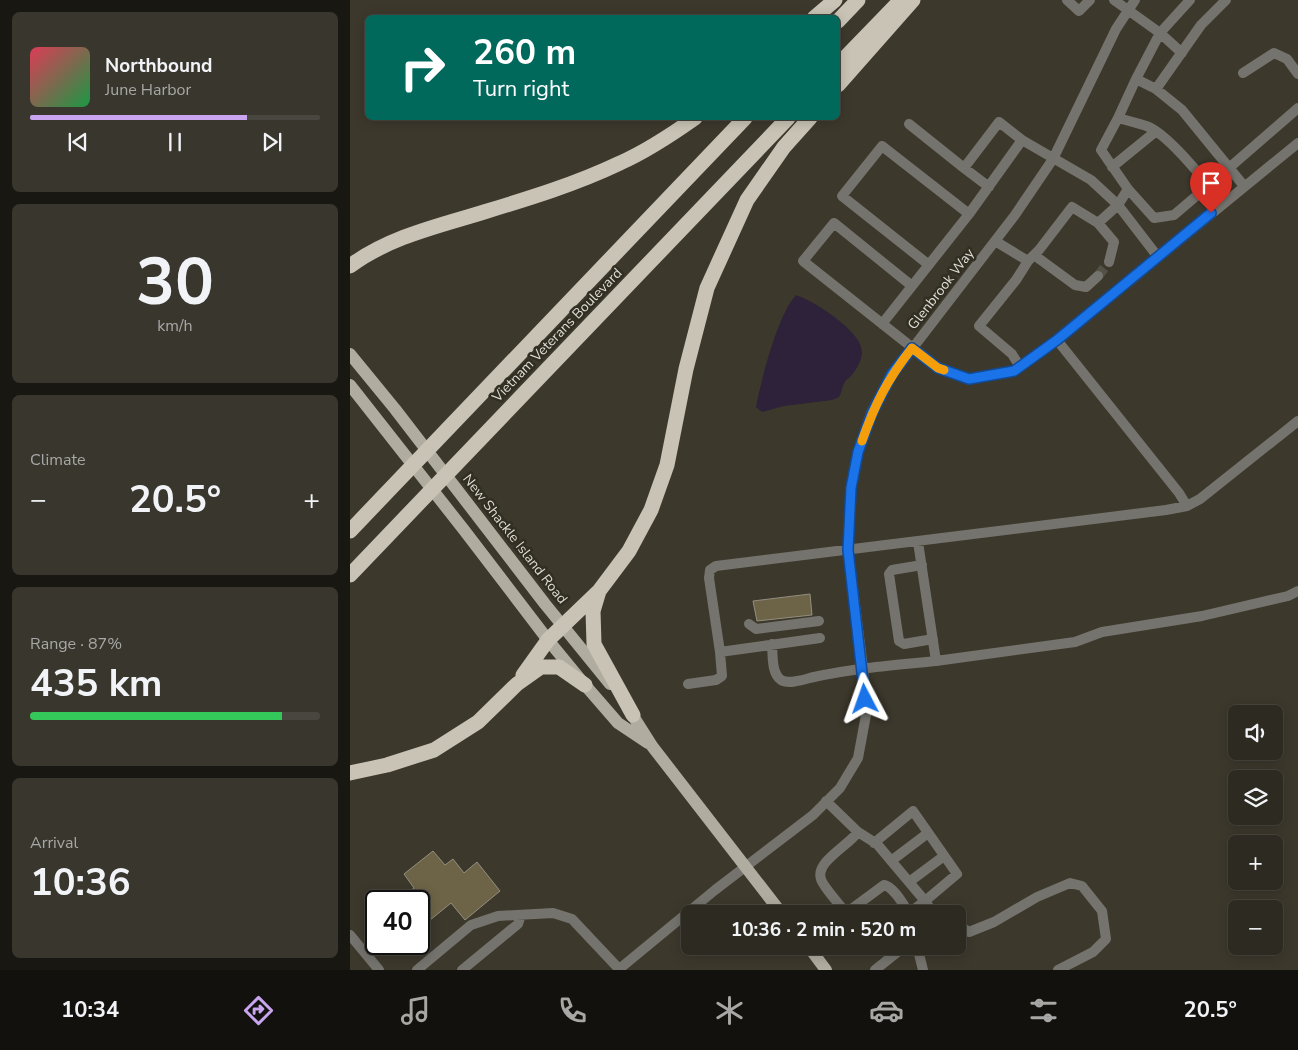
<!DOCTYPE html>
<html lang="en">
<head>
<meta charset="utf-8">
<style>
	body { margin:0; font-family:"Nunito Sans",sans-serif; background:#39362e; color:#f1f3f6; height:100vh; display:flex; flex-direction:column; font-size:19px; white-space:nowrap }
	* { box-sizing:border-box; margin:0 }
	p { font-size:16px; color:#a7a7a5 }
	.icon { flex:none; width:28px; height:28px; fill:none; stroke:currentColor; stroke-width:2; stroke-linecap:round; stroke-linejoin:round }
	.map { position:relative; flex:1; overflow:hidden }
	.panel { display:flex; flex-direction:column; gap:12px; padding:12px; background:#191712; width:350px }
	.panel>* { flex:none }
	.banner { position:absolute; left:15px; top:15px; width:475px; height:105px; border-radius:8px; box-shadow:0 2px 12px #0003,0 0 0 1px #48463f; background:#00695c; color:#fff; overflow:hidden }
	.buttons { position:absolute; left:878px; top:705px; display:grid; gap:10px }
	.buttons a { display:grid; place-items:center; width:55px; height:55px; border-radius:8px; background:#2d2a21; box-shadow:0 2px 12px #0003,0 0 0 1px #48463f; font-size:25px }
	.speed { position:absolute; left:15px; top:890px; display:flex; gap:10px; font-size:25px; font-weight:700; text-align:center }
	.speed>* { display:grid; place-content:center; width:65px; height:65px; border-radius:50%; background:#2d2a21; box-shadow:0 2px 12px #0003,0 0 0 1px #48463f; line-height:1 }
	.speed .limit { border:2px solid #111; border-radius:8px; background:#fff; color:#111 }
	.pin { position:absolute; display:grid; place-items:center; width:42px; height:42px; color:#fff; margin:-51px -21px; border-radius:50% 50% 50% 0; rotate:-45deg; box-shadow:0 0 5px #0007 }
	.pin .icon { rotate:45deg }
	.me { position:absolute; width:55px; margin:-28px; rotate:356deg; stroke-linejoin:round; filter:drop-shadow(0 0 4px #0008) }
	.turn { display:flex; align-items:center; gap:18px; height:105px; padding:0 25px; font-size:22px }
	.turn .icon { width:65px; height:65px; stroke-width:2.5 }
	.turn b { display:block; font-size:35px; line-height:42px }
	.big { font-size:38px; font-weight:700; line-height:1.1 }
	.panel .widget { flex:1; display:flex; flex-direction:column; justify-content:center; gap:8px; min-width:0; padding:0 18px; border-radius:8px; background:#39362e }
	.panel .dial { align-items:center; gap:0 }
	.dial b { font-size:65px; line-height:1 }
	.song { display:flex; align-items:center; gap:15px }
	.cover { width:60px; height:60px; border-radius:8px; background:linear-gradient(135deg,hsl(350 70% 55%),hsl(140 70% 35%)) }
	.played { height:5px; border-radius:2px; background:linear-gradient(90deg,#c8a5ee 75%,#48463f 75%) }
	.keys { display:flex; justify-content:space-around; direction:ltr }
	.heat { display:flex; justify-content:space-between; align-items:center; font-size:28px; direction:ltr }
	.charge { height:8px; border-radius:4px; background:linear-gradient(90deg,#34c759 87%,#48463f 0) }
	.trip { position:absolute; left:331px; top:905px; width:285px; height:50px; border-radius:8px; background:#2d2a21; box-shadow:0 2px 12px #0003,0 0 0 1px #48463f; font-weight:700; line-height:50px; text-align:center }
	.tabs { display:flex; height:80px; justify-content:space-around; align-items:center; background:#12110d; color:#a7a7a5 }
	.tabs .icon { width:35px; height:35px }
	.tabs .current { color:#c8a5ee }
	.tabs b { font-size:22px; color:#f1f3f6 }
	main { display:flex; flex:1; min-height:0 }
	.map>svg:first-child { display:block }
	.water { fill:#2d2239 }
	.building { fill:#6d6447; stroke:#938e80 }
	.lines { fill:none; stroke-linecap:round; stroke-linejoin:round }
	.minor-tunnel { stroke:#545146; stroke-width:10; stroke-dasharray:10 5; stroke-linecap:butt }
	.minor { stroke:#75736d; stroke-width:10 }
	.major { stroke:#b0aca0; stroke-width:12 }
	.highway { stroke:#c8c3b4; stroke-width:15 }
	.route-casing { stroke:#114b97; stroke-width:12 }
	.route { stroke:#1a73e8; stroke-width:9 }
	.slow { stroke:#f59e0b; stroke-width:9 }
	.labels { text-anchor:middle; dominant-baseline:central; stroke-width:5; stroke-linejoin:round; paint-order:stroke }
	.street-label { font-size:14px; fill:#dfddd6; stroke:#312e22 }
</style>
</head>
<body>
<main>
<section class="panel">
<div class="widget">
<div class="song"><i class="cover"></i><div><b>Northbound</b><p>June Harbor</p></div></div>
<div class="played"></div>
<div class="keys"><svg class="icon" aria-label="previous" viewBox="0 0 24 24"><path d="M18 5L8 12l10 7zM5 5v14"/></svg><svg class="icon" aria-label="pause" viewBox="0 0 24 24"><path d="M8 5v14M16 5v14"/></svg><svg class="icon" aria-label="next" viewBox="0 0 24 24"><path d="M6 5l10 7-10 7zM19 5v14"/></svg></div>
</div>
<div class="widget dial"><b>30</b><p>km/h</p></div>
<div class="widget"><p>Climate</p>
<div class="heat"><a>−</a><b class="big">20.5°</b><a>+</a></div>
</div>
<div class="widget"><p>Range · 87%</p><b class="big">435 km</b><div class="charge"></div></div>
<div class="widget"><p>Arrival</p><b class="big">10:36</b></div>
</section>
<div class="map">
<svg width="948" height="970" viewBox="0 0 948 970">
	<rect width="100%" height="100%" fill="#3c382c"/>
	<path class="water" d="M446,295C464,301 512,331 512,352C512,360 506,371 500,377C498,379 496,379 495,382C492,386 492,392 489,397L482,400L434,406L412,412L406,407C411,380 428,314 446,295Z"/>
	<path class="building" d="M460,594L462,615L407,621L403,601Z
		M83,851L95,865L103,859L114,873L127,862L150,891L115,920L101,903L69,929V901H47L64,888L54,874Z"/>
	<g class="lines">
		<path class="minor-tunnel" d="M748,276L759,262"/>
		<path class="minor" d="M717,0L729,11L740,0
			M764,0L810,33L840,0
			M832,53L810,33L786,79L806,89L832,110L894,186
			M893,73L924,53L937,59L948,74
			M806,89L851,25L876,0
			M768,118C778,121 789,123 799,127C822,138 856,183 874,203
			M559,124L614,168L649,122L672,140
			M762,167L805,132
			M614,168L639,187
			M879,168L948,108
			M778,189L804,218L824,215L858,186
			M619,214L672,140L741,180L768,205L808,257
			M748,223L764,242L759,262
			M645,241L678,261L689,250L722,207L748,223L768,205L778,189L751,150L768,118L786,79
			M684,255L725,285L736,287L748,276
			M562,286L484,223L453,261L588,368L619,379L664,371L707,340L948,143
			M532,324L619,214L532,146L492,196L579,265
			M707,340L829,493L837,506
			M670,367L662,354L629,326L666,280L678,261
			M572,565L542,570L539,574L549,641L554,644L583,639
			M399,624L406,629L469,621
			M422,644C423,654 421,673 431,680C439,685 455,679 464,677C504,668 545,665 586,661L568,542
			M370,652L359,578L360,570L366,566L816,510L837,506L850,499L948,421
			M586,661L725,642L752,632L852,616L938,596L948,591
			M338,684L366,680L372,676L370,652L470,638
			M476,801L508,832L527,844L575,901L558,914
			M524,843L563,811L607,874L575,901L584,914
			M541,861L578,833
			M559,882L594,856
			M496,913L534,885C544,887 553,904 559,913
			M497,914C491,906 473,887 471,879C465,862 498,846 508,832
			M608,925L619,932L644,922L687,897L720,883L732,886L752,911L756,939L743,952L708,970
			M0,935L29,970
			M567,946L573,970
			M67,970L121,925L148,916L203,913L222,919L270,970
			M112,970L168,924L171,915
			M268,970L365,890L463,815L490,788L508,758L516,715L513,668L498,550L501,487L508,452L521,413L542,375L665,215L703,159L766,29L785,0
			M525,970L555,946"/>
		<path class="major" d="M0,354L45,409L195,604L260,684
			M0,385L114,530L198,640L235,685L268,723L298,743
			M278,708L302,746L432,914
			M458,946L476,970"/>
		<path class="highway" d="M464,18L485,0
			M488,21L508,0
			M488,65L549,2
			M488,85L563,0
			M0,266C39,237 88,226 134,212C180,198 226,184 270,163C297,151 321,135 345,118
			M0,531L395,118
			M0,575L438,118
			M173,675L198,640L248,592
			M283,715L244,644L243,611L249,591L279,551L301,510L317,465L336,369L357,288L397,200L434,147L460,118
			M0,773L37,765L84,750L128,722L167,684L191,667H209L235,685"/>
	</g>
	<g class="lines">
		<defs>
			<path id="route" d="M515,699L498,550L501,488L508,452L522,413L542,374L562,348L588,368L619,379L664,371L707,340L861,213"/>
		</defs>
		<use href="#route" class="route-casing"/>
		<use href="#route" class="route"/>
		<path class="slow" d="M512,441C525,404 537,380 562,348L588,368L594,370"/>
	</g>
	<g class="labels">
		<g class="street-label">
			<text transform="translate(591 289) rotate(-52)">Glenbrook Way</text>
			<text transform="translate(207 335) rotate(-46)">Vietnam Veterans Boulevard</text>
			<text transform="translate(165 539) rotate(52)">New Shackle Island Road</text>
		</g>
	</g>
</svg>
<div class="buttons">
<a><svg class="icon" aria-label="sound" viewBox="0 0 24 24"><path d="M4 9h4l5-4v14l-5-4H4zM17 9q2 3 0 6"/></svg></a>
<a><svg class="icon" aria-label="layers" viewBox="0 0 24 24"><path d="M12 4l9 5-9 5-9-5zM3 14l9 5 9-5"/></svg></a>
<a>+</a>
<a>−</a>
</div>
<div class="speed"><div class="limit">40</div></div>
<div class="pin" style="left:861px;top:213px;background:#d93025"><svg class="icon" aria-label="arrive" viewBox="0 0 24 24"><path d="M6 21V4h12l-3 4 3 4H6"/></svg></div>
<svg class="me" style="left:515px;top:699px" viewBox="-20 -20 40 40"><path d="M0-17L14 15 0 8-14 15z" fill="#1a73e8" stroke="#fff" stroke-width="4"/></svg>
<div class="trip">10:36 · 2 min · 520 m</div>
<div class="banner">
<div class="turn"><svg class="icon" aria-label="right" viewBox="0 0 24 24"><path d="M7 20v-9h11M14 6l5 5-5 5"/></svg><div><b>260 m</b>Turn right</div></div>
</div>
</div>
</main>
<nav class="tabs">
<b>10:34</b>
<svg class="icon current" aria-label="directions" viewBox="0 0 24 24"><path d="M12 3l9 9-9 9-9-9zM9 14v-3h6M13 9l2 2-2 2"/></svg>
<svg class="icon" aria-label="music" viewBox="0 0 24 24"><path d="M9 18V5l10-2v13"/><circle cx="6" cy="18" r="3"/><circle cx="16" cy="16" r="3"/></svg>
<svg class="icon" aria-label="phone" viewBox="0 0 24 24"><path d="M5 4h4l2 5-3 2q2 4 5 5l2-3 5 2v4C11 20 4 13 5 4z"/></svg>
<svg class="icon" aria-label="climate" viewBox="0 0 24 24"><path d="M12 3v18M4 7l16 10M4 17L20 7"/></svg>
<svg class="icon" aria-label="car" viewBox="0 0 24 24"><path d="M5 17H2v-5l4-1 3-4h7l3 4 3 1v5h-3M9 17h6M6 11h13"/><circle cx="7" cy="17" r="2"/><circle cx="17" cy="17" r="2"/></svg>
<svg class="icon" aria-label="filters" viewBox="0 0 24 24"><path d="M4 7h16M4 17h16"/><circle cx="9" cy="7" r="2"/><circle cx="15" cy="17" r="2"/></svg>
<b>20.5°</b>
</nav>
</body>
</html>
